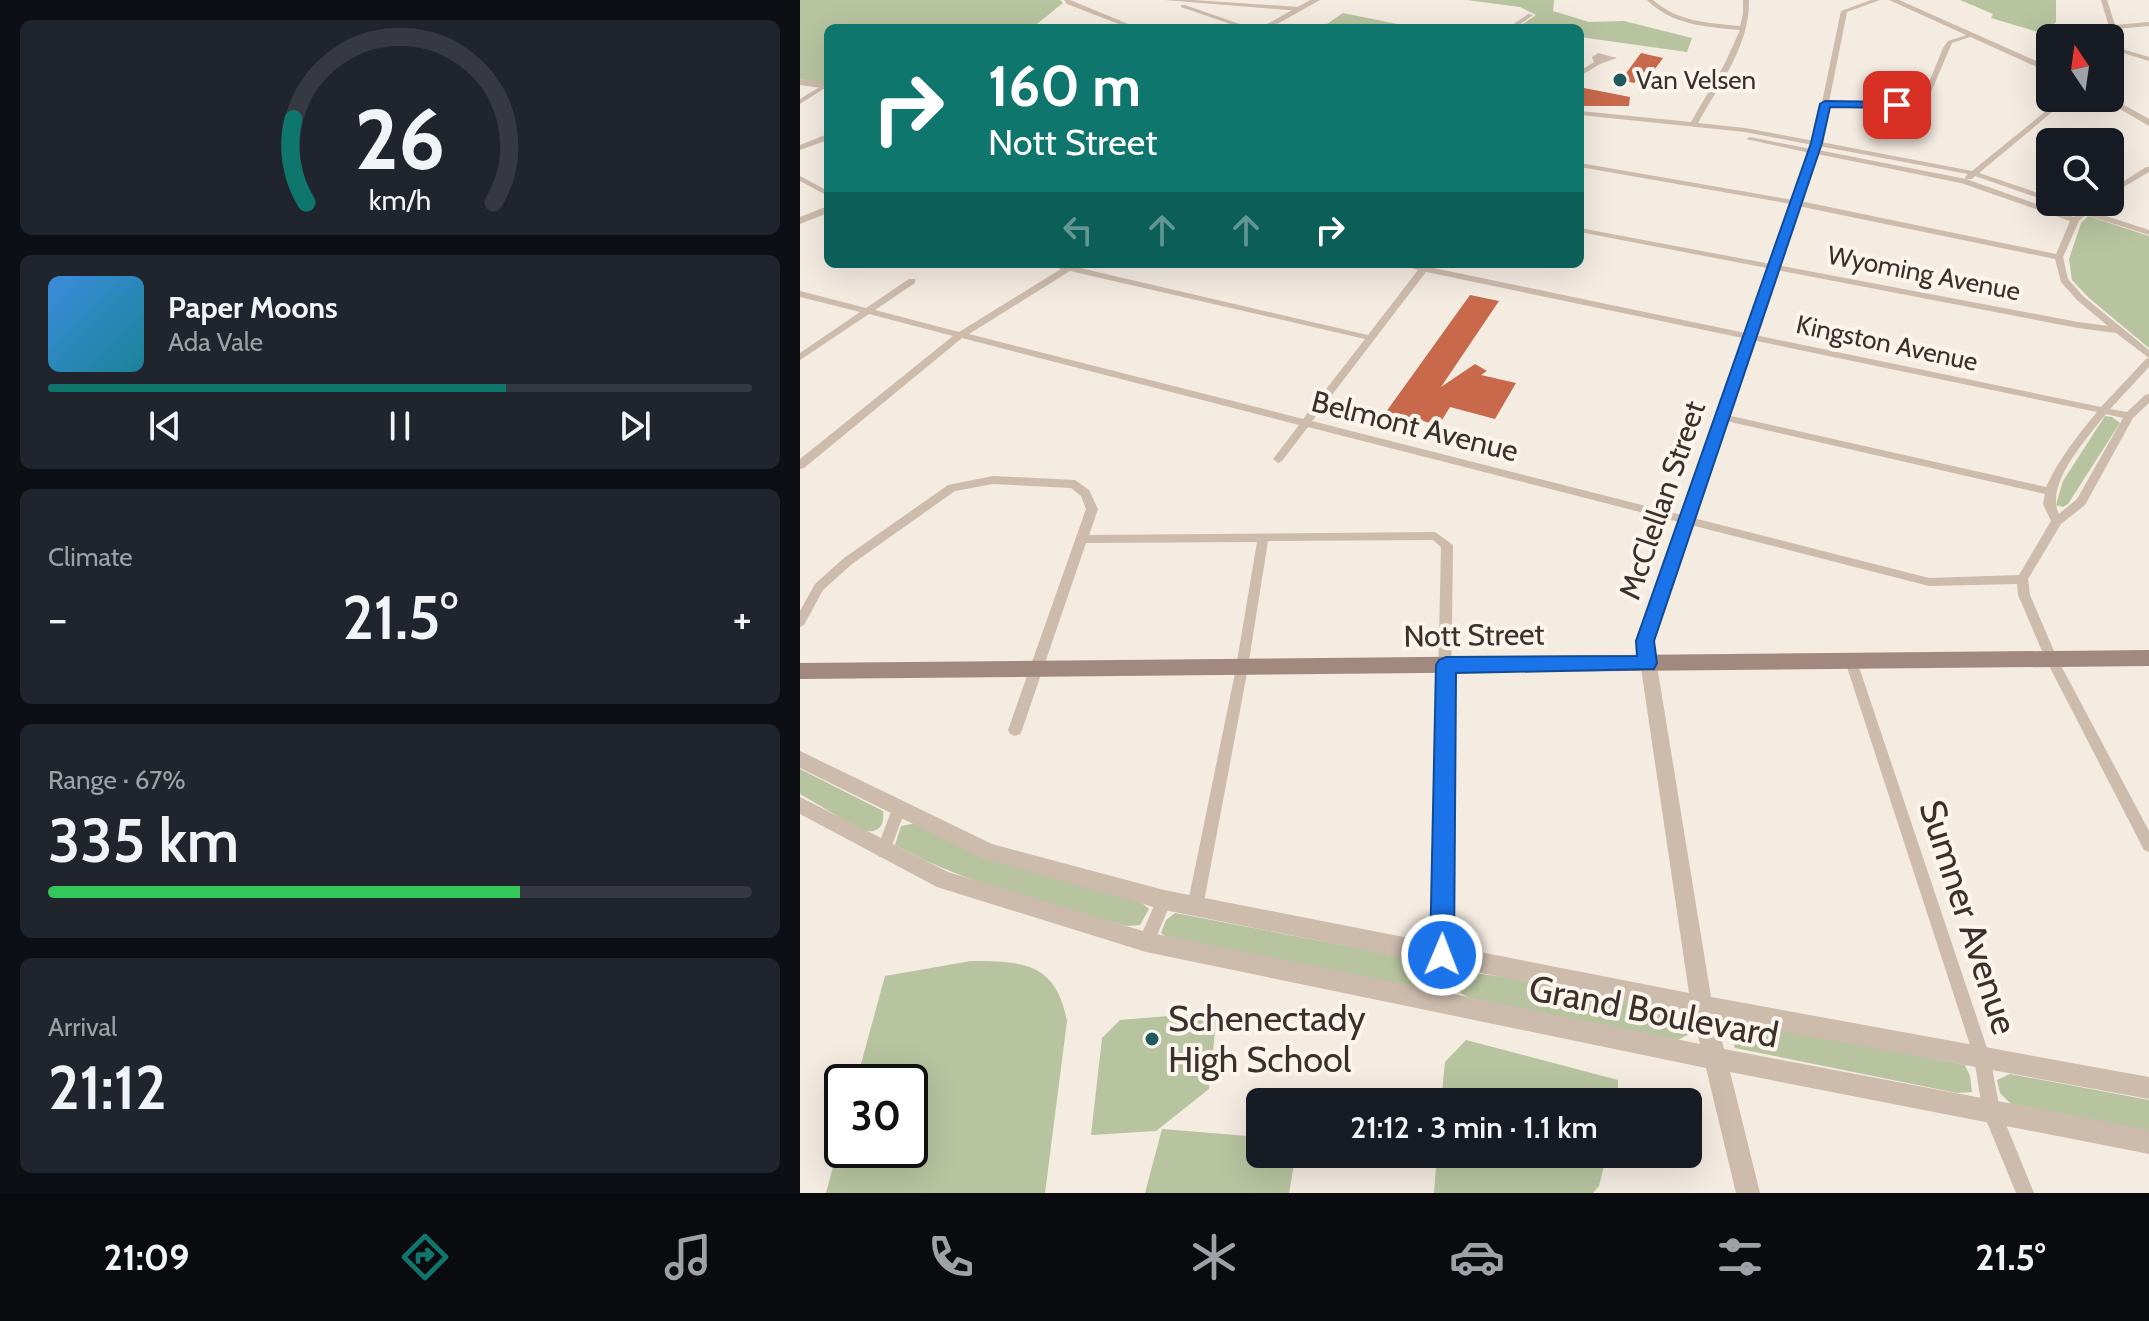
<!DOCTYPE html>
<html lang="en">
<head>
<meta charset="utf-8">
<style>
	body { margin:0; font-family:Cabin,sans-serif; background:#20242c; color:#f1f3f6; height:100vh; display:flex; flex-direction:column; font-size:30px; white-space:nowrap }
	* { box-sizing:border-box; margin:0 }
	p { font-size:26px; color:#9ea1a6 }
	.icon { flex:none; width:44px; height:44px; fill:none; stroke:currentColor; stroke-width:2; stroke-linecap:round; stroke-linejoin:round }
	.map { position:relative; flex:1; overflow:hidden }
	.panel { display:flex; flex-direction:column; gap:20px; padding:20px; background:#0d0f14; width:800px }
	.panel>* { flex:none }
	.banner { position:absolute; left:24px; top:24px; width:760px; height:244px; border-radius:12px; box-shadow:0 8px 32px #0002; background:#0f766e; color:#fff; overflow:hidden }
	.needle { width:52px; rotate:347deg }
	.tools { position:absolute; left:1236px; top:24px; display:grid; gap:16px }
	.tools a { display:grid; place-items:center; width:88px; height:88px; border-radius:12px; background:#171b24; box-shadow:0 8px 32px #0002; font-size:40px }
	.speed { position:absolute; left:24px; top:1064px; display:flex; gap:16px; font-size:40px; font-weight:700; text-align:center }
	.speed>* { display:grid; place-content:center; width:104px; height:104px; border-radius:50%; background:#171b24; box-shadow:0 8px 32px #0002; line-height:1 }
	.speed .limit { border:4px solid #111; border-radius:12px; background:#fff; color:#111 }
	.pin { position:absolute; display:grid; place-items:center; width:68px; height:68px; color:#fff; margin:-34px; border-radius:16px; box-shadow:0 4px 12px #0006 }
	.me { position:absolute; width:88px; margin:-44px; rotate:1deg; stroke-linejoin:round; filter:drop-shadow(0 0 6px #0008) }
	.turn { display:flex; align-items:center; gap:28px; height:168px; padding:0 32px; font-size:36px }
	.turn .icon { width:104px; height:104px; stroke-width:2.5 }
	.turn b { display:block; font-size:56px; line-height:68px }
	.lanes { display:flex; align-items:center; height:76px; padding:0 32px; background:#0003; justify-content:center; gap:40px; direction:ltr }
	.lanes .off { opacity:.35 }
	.big { font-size:60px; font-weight:600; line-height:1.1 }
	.panel .widget { flex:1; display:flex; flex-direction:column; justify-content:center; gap:12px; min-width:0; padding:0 28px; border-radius:12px; background:#20242c }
	.panel .dial { align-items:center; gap:0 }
	.dial svg { height:208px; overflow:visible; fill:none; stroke:#363941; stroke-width:7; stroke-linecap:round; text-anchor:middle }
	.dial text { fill:#f1f3f6; stroke:none }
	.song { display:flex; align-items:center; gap:24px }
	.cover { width:96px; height:96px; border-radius:12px; background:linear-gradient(135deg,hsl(210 70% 55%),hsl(190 70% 35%)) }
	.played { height:8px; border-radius:4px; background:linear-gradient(90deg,#0f766e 65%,#363941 65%) }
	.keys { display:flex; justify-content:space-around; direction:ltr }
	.heat { display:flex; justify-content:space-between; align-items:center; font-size:44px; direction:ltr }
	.charge { height:12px; border-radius:6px; background:linear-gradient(90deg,#34c759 67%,#363941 0) }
	.trip { position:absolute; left:446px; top:1088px; width:456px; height:80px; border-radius:12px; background:#171b24; box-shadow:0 8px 32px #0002; font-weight:600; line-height:80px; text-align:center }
	.tab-bar { display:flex; height:128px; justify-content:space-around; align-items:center; background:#090b0e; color:#9ea1a6 }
	.tab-bar .icon { width:56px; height:56px }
	.tab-bar .active { color:#0f766e }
	.tab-bar b { font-size:36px; color:#f1f3f6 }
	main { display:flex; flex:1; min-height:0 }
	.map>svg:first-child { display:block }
	.green { fill:#b8c4a0 }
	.building { fill:#c8694b }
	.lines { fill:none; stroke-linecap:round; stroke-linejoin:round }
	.minor { fill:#cdbbac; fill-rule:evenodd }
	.tertiary { fill:#cdbbac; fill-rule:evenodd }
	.secondary { fill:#a18a7d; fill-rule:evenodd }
	.route { fill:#1a73e8; stroke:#114b97; stroke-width:2 }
	.poi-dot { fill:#1f5a5e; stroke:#fbf5ee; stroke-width:3 }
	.labels { text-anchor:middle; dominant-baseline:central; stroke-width:8; stroke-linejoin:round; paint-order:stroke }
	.far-poi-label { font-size:26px; fill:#3b302b; stroke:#fbf5ee; text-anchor:start }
	.far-street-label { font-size:26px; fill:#3b302b; stroke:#fbf5ee }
	.street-label { font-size:30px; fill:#3b302b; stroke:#fbf5ee }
	.near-street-label { font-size:36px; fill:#3b302b; stroke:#fbf5ee }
	.near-poi-label { font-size:36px; fill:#3b302b; stroke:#fbf5ee; text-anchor:start }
</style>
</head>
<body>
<main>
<section class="panel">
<div class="widget dial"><svg viewBox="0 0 100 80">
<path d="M14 69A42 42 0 1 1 86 69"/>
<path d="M14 69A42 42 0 0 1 9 37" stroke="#0f766e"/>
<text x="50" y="56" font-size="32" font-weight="700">26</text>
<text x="50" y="72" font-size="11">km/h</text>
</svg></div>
<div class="widget">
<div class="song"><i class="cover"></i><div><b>Paper Moons</b><p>Ada Vale</p></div></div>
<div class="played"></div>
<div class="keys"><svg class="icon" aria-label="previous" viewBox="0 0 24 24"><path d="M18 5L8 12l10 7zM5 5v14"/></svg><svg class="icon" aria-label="pause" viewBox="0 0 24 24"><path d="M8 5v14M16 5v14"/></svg><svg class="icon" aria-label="next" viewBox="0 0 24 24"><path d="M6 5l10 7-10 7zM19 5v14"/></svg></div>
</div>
<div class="widget"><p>Climate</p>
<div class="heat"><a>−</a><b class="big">21.5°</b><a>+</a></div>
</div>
<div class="widget"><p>Range · 67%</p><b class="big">335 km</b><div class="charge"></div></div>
<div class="widget"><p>Arrival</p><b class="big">21:12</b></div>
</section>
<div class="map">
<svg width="1349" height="1193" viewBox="0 0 1349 1193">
	<rect width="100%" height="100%" fill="#f4ebe1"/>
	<path class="green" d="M0,0H260L263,3L232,28H28V84L0,79Z
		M667,0H754L753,11L789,22L824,21L892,38L887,52L780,37V28H717L736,15L720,7Z
		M1160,0H1256V22L1245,34L1191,18L1193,14Z
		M543,13L617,28H521Z
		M1288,216L1349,236V348L1289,298L1272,280L1269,259L1281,223Z
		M1305,416L1312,417L1320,423L1268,504L1263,507L1256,505L1263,481Z
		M0,769L83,811C85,827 78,833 63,831L0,794Z
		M117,823L343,904L349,909L340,925L327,926C247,904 168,885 95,845L101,826Z
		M375,913L631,962V981L620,989L366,937L361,933L366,920Z
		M171,961C224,961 256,963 267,1021L245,1193H26L42,1133V1150H110V1082H56L85,976Z
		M665,972L722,979L880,1010L892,1024L891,1033L878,1040L671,999L661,993L655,983L657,975Z
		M417,1012L409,1089L356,1131L291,1135L302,1038L320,1020Z
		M946,1022L1165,1065L1170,1076L1172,1092L1157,1093L935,1048L929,1035L930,1025Z
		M666,1040L818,1080V1102H641L645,1062Z
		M1210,1074L1349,1100V1132L1211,1104L1200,1093L1197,1080Z
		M362,1129L460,1137V1154H496L489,1193H345Z
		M637,1154H807L799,1186L793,1193H634Z"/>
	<path class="building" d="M841,53L863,58L855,69L848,68L834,83L821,80Z
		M784,88L830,97L829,106H780V91Z
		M670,295L699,301L641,387L675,364L687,371L681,375L716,383L695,419L650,407L639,425L586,412Z"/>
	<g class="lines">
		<path class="minor" d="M264,0H270L338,28H329L267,4Z
			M365,0H393L500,7L503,9L500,11Z
			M847,0H853C878,22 909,23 940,26L943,14V0H949C950,45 919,85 898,123L945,128L1014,141L1041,11L1071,0H1080L1047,12L1029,102L1097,103L1123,97L1143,48L1148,41L1170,34L1173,36L1152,43L1128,99L1097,107L1028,106L1021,142L1172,171L1262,98H1269L1179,173L1250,197V202L1175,176L1172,179H1166L1165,177L1168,174L1019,146L1018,150L1166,179L1274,217L1279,212L1252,202H1264L1284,209L1292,202H1301L1291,211L1349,230V235L1286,215L1279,221L1263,257L1268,279L1283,296L1349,350V358L1316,333L1278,328L780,232V228L1278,322L1308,326L1277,300L1261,282L1255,259L998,206L988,235L984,237L980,235L991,204L780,167V163L993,200L1010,153L946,139L950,137L1011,149L1013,145L945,132L780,115V111L891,122L925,63L940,30C906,27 872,25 847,0ZM1017,154L1161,183L1270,221L1256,254L1000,201Z
			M1301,0H1307L1315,25L1349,22V26L1316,29L1322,49L1349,57V61L1320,52L1310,62V56L1316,50Z
			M381,5H385L451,28H442L381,7Z
			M728,14L733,15L715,28H708Z
			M798,53L817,58L800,64L780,76V71L794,62L792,57Z
			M23,85H27L28,86L0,104V99Z
			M25,135H28V140L0,150V145Z
			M1346,167H1349V172L1310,195V190Z
			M0,176L28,191V196L0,181Z
			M246,264H279L276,267L568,335L618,270L597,264L621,266L631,264L629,267L1301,407L1346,359L1349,358V367L1310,409L1327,412L1345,395L1349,394V403L1333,418L1285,505L1261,524L1228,579L1230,595L1257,658L1349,831V852L1344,850L1245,658L1218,595L1217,584L1129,586L508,427L482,461L478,463L473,459L499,425L162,338L4,468L0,469V459L153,336L69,314L0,360V353L60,312L0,297V291L66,308L109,279H115V283L75,310L159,332L261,269ZM270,271L565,339L503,419L169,334ZM626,272L1297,412C1277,436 1259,459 1246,487L922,414L918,415L917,417L922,420L1245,494L1243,504L1251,521L1219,575L1129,578L512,421ZM1306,414L1323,418L1277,499L1259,514C1244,484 1288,437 1306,414Z
			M193,476L275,480L289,490L298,509L289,535L635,532L653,545L647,1003L645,1009L639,1011L633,1009L631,1003L641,547L633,540L468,541L447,673L403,907L400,912L395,914L390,912L387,907L435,673L457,542L286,543L222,730L220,734L215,736L210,734L208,730L286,509L281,496L271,488L193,484L155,491L52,564L23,590L4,625L0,627V611L15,584L44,558L148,485Z
			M1051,656L1055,657L1057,661L1190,1057L1200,1110L1234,1193H1216L1182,1110L1174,1057L1045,661L1047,657Z
			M99,802L104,804L106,808L88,856L83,858L78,856L76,851L94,804Z
			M364,893L369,895L372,900L352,947L346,950L340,947L338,942L359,895Z"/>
		<path class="tertiary" d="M510,0H520L470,28H460Z
			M1089,0H1099L1250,67V73Z
			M0,79L28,83V89L0,85Z
			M1310,97L1349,119V126L1301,98Z
			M28,206V213L0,224V217Z
			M980,233L989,235L853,641L911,997L1349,1077V1099L916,1019L924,1049L1349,1130V1154L930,1072L960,1193H936L906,1068L346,952L137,887L0,814V797L148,872L346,932L900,1044L893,1015L364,910L182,858L0,768V751L192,844L364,890L889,993L837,641Z"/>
		<path class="secondary" d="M1349,650V666L0,679V663Z"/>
	</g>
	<path class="route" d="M1025,101L1097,102L1103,105L1097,108L1030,107L1022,143L854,641L857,663L854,669L656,673L654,955L651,964L642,967L634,964L630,955L636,665L639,660L646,657L837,656L836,641L1011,143L1020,104Z"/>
	<g class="poi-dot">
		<circle cx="820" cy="80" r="8"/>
		<circle cx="352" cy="1039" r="8"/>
	</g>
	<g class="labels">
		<g class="far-poi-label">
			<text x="836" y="80">Van Velsen</text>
		</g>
		<g class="far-street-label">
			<text transform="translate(1124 273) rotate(11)">Wyoming Avenue</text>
			<text transform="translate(1087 343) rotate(12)">Kingston Avenue</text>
		</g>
		<g class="street-label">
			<text transform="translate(615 426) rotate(14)">Belmont Avenue</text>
			<text transform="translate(862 500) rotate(-71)">McClellan Street</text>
			<text transform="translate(674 635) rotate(-1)">Nott Street</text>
		</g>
		<g class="near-street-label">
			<text transform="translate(1169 917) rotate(72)">Sumner Avenue</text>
			<text transform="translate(854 1011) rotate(11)">Grand Boulevard</text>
		</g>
		<g class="near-poi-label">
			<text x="368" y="1018">Schenectady<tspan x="368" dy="41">High School</tspan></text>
		</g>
	</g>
</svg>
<div class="tools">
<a><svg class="needle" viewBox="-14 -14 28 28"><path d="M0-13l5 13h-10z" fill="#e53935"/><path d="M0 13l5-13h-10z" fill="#9ea1a6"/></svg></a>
<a><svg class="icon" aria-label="search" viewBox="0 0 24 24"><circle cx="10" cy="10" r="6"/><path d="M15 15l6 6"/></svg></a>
</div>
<div class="speed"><div class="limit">30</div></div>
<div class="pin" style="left:1097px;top:105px;background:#d93025"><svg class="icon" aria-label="arrive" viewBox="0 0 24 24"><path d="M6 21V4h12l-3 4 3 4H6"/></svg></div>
<svg class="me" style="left:642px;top:955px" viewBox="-20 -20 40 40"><circle r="17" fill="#1a73e8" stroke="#fff" stroke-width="3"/><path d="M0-11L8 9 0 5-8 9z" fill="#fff"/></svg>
<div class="trip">21:12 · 3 min · 1.1 km</div>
<div class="banner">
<div class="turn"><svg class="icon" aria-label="right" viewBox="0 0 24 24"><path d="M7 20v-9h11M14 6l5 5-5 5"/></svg><div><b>160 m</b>Nott Street</div></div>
<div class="lanes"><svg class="icon off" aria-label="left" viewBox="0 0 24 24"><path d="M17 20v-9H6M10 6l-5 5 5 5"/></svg><svg class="icon off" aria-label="ahead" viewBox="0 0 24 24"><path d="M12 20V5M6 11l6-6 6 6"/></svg><svg class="icon off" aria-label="ahead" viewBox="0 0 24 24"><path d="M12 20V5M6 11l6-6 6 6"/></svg><svg class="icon" aria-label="right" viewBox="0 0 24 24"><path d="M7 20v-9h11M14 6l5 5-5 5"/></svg></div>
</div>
</div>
</main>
<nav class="tab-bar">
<b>21:09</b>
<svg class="icon active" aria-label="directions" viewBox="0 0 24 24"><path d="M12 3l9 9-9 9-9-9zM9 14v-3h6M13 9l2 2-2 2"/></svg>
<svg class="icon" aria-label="music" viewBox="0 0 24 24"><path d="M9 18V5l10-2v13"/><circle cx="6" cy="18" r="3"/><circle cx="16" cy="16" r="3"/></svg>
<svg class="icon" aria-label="phone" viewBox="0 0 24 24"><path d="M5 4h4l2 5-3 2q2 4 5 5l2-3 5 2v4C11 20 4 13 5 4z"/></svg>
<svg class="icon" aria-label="climate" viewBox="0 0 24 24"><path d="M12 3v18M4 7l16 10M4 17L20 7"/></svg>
<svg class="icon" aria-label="car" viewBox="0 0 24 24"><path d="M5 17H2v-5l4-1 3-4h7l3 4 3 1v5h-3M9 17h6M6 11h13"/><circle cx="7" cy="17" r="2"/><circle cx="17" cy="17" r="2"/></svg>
<svg class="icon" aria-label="filters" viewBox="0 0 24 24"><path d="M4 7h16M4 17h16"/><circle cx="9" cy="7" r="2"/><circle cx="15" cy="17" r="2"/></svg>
<b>21.5°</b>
</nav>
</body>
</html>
